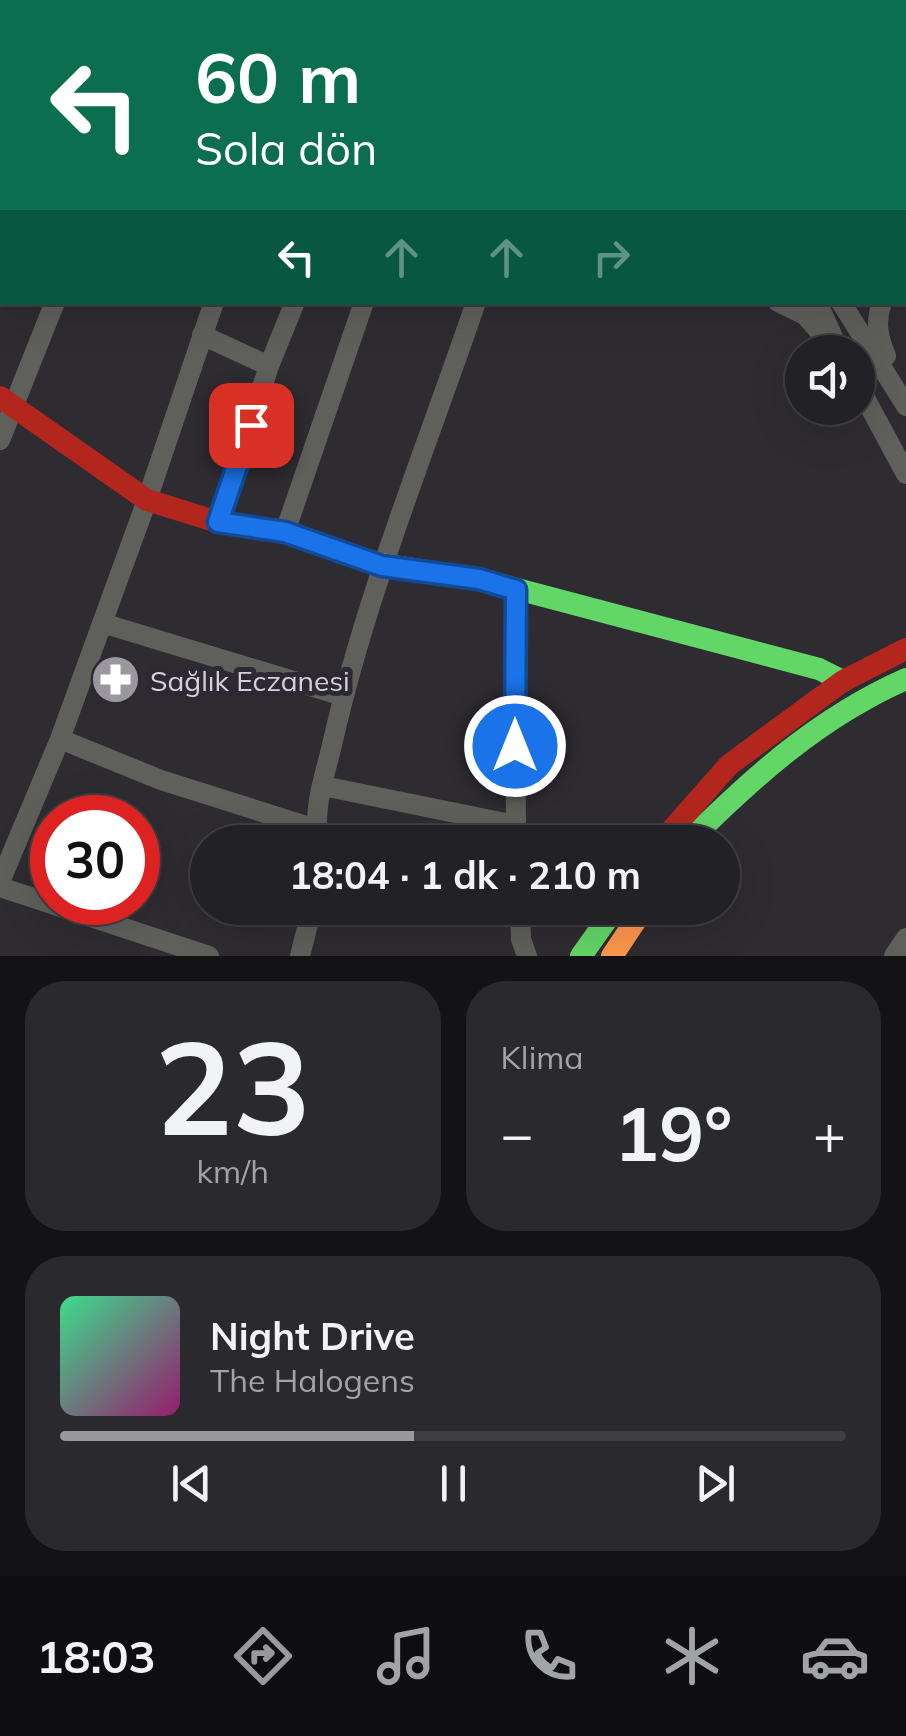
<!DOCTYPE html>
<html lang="tr">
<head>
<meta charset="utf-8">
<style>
	body { margin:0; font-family:Mulish,sans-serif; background:#2a292d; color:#f1f3f6; height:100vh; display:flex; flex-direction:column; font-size:38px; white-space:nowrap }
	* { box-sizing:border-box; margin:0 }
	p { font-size:32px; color:#a2a3a7 }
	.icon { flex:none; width:55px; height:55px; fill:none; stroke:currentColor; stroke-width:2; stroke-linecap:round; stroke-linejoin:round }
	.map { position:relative; height:956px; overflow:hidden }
	.panel { display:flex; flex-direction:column; gap:25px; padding:25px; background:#131214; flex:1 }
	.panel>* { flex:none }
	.top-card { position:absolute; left:0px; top:0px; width:908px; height:305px; box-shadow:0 10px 40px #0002,0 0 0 2px #3f3e42; background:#0b6e4f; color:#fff; overflow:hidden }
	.buttons { position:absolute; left:785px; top:335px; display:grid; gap:20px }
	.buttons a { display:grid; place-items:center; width:90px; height:90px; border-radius:50%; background:#222125; box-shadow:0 10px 40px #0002,0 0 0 2px #3f3e42; font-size:50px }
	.speed { position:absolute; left:30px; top:795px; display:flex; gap:20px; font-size:50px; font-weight:700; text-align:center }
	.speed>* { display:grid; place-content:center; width:130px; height:130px; border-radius:50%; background:#222125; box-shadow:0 10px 40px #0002,0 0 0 2px #3f3e42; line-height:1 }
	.speed .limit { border:15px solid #d22; background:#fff; color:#111 }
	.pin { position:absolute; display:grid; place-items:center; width:85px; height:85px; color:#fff; margin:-42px; border-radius:20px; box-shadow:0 5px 15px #0006 }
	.me { position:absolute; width:110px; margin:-55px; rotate:0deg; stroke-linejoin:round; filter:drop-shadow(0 0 8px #0008) }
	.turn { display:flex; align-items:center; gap:35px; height:210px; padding:0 30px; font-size:45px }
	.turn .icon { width:130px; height:130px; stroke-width:2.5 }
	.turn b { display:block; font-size:70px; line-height:85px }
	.lanes { display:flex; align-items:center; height:95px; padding:0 30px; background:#0003; justify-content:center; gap:50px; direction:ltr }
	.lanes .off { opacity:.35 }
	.big { font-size:75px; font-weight:700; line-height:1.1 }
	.panel .widget { flex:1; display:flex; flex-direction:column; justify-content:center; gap:15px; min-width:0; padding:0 35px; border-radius:40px; background:#2a292d }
	.panel .dial { align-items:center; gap:0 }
	.dial b { font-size:130px; line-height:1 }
	.song { display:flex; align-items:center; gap:30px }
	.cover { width:120px; height:120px; border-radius:15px; background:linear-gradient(135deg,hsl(150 70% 55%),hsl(320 70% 35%)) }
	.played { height:10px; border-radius:5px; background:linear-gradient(90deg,#9a989e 45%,#3f3e42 45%) }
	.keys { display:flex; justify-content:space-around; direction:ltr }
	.heat { display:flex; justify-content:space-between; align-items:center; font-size:55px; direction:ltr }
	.panel .tiles { flex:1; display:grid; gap:25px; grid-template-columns:1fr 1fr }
	.widget:last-child { grid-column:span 2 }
	.trip { position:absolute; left:190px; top:825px; width:550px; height:100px; border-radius:50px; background:#222125; box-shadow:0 10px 40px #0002,0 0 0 2px #3f3e42; font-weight:700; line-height:100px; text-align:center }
	.menu { display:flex; height:160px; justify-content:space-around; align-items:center; background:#0e0d0f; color:#a2a3a7 }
	.menu .icon { width:70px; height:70px }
	.menu .selected { color:#9a989e }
	.menu b { font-size:45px; color:#f1f3f6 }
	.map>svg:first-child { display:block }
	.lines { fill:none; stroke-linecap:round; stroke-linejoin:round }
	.street { stroke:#5f605c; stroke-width:20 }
	.fast { stroke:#63d668; stroke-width:22 }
	.slow { stroke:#ff974d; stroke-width:22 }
	.jam { stroke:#b3261e; stroke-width:22 }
	.route-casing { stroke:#114b97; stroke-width:25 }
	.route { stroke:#1a73e8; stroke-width:18 }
	.labels { text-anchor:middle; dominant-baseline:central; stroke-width:10; stroke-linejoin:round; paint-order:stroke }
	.poi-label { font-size:28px; fill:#d4d2d9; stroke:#2d2934; text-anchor:start }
</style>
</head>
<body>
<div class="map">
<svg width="906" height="956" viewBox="0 0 906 956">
	<rect width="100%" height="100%" fill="#2e2c31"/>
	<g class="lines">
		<path class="street" d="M256,0L264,2
			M378,2L379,0
			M0,42H2
			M0,63L2,64
			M905,87L906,86
			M905,274L906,273
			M778,302L805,315L837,352
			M817,302L833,337
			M841,302L906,406
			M882,302C875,322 878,337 886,356
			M202,335L269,366L218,522
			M269,366L295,302
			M858,385L906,474
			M0,440L55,302
			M285,532L364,302
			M515,589L516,842
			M102,623L343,696
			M60,739L161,780L316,829
			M323,786L515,825
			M320,842C311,813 325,775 332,745C366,594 426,449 476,302
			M0,882L60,739L147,500L214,302
			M0,887L209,956
			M520,908L521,939L527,956
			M300,956L312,908
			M894,956L906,938"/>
		<path class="fast" d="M373,563L479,579L819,669L843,681
			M688,842C754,776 820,717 906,679
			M581,956L615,908"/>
		<path class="slow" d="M612,956L644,908"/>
		<path class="jam" d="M0,2L1,0
			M0,397L147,500L218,522L285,532L373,563
			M661,842L729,765L843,681L906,649"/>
	</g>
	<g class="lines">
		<defs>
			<path id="route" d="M251,425L218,522L285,532L382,566L479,579L516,590L515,746"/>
		</defs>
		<use href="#route" class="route-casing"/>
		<use href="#route" class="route"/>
	</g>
	<defs>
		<symbol id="pharmacy-disc" viewBox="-11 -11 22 22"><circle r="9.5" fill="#9a989e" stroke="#2d2934"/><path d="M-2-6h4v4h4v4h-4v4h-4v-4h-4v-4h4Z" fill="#fff"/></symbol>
	</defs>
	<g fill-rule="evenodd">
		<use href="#pharmacy-disc" x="88" y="652" width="55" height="55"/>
	</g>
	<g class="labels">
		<g class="poi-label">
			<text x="150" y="680">Sağlık Eczanesi</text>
		</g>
	</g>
</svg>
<div class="buttons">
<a><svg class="icon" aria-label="sound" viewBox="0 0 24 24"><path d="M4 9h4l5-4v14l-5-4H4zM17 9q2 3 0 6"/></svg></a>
</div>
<div class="speed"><div class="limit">30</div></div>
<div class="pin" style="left:251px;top:425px;background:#d93025"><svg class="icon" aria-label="arrive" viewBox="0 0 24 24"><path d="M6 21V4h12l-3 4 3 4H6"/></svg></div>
<svg class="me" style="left:515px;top:746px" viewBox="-20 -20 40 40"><circle r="17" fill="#1a73e8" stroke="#fff" stroke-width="3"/><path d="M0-11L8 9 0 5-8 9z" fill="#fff"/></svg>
<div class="trip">18:04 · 1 dk · 210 m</div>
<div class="top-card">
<div class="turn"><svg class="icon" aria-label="left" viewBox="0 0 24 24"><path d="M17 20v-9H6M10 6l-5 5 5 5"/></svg><div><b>60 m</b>Sola dön</div></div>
<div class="lanes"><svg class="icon" aria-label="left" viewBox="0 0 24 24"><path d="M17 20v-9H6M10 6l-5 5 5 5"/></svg><svg class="icon off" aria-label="ahead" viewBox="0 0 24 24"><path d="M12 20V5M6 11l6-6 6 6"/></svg><svg class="icon off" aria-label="ahead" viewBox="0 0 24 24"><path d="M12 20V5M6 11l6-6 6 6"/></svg><svg class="icon off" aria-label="right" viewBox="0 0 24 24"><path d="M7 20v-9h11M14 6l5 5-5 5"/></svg></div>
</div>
</div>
<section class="panel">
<div class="tiles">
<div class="widget dial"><b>23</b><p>km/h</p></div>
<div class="widget"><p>Klima</p>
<div class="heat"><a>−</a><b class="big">19°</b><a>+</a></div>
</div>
<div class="widget">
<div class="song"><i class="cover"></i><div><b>Night Drive</b><p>The Halogens</p></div></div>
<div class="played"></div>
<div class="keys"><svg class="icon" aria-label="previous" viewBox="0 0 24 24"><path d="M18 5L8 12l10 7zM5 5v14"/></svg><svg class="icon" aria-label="pause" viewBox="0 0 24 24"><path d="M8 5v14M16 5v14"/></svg><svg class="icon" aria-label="next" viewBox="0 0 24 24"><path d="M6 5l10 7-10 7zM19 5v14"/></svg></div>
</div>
</div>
</section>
<nav class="menu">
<b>18:03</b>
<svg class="icon selected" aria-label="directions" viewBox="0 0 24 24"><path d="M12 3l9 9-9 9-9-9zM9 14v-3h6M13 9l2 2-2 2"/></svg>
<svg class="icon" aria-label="music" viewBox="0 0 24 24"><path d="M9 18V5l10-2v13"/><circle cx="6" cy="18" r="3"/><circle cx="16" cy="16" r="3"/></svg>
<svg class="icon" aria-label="phone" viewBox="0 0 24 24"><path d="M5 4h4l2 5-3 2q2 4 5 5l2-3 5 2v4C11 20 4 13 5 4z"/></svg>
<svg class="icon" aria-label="climate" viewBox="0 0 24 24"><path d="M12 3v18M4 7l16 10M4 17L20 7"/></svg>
<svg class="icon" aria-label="car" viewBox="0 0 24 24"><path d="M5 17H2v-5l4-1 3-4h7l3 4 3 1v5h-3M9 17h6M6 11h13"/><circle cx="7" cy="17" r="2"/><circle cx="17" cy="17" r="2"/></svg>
</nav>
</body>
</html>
